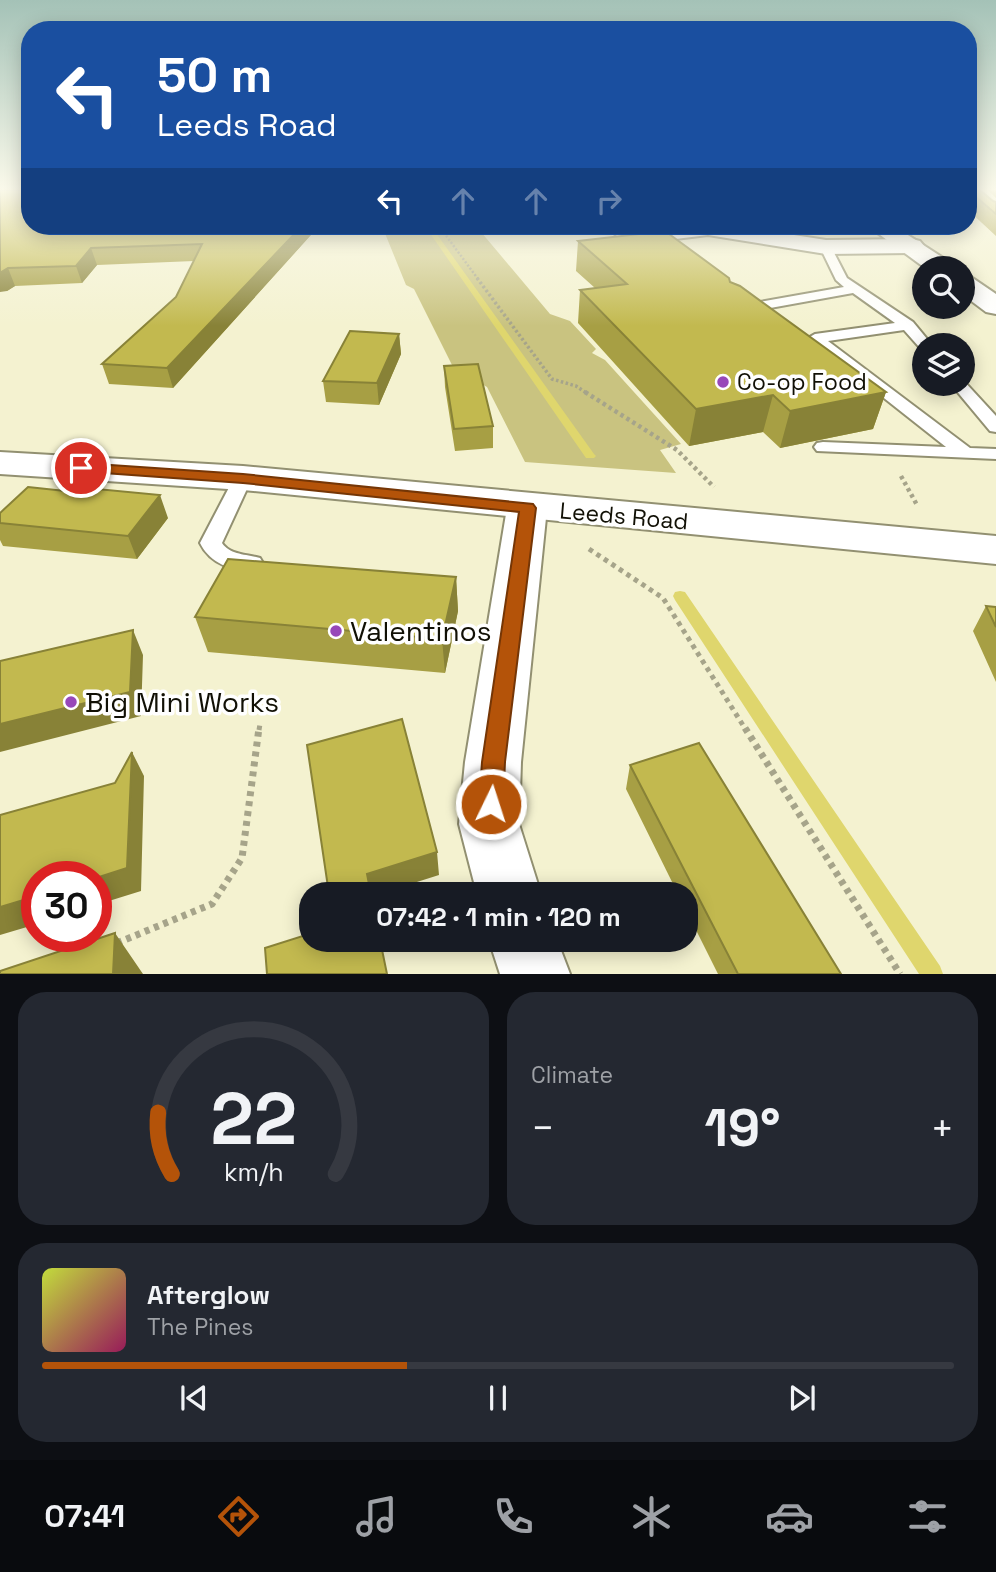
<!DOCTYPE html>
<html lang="en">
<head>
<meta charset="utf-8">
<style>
	body { margin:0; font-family:"Space Grotesk",sans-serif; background:#242831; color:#f1f3f6; height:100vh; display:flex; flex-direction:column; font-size:26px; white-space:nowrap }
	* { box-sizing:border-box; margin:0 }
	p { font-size:23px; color:#9ea1a6 }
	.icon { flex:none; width:38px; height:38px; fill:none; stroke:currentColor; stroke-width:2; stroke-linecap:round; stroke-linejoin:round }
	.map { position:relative; height:974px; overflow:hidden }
	.panel { display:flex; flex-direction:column; gap:18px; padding:18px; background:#0d0f14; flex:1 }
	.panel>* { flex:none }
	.hud { position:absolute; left:21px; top:21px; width:956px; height:214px; border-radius:28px; box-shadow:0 4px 18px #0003; background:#1a4fa0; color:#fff; overflow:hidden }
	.fabs { position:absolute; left:912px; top:256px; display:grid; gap:14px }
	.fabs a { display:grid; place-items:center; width:63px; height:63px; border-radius:50%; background:#171b24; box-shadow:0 4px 18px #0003; font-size:35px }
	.speed { position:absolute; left:21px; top:861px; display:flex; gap:14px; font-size:35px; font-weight:700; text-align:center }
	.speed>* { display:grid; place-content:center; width:91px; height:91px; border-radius:50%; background:#171b24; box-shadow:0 4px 18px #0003; line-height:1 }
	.speed .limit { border:10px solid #d22; background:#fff; color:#111 }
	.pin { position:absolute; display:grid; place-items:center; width:60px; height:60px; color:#fff; margin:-30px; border:4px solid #fff; border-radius:50%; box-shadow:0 2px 7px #0007 }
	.me { position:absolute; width:77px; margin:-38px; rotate:4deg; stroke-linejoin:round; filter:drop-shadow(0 0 5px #0008) }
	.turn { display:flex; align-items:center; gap:24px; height:147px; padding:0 21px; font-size:32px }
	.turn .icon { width:91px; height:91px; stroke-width:2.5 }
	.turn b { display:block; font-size:49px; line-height:60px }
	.lanes { display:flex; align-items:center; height:66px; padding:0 21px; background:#0003; justify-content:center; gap:35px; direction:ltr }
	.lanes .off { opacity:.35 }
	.big { font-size:52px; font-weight:800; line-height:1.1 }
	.panel .tile { flex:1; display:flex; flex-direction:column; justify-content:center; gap:10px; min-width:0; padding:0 24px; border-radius:28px; background:#242831 }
	.panel .dial { align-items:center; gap:0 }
	.dial svg { height:182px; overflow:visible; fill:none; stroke:#363941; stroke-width:7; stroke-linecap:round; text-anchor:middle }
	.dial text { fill:#f1f3f6; stroke:none }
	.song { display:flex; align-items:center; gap:21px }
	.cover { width:84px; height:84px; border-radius:10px; background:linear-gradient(135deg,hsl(70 70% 55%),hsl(330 70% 35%)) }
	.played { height:7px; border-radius:4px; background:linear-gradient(90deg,#b45309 40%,#363941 40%) }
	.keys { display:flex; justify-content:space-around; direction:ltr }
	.heat { display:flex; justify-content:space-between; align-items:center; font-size:38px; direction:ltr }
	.panel .tiles { flex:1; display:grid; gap:18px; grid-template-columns:1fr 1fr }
	.tile:last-child { grid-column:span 2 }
	.trip { position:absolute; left:299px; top:882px; width:399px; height:70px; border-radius:28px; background:#171b24; box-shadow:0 4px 18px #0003; font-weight:800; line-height:70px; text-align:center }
	.dock { display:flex; height:112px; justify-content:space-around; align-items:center; background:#090b0e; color:#9ea1a6 }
	.dock .icon { width:49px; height:49px }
	.dock .active { color:#b45309 }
	.dock b { font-size:32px; color:#f1f3f6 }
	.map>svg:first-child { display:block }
	.green { fill:#c9c380 }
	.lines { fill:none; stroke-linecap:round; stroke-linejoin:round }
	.stream { fill:#dfd66d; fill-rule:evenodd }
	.service-casing { stroke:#929071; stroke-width:4 }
	.minor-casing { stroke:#929071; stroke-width:4 }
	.tertiary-casing { stroke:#929071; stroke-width:4 }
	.primary-casing { stroke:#929071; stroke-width:4 }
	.path-far4 { stroke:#a6a48a; stroke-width:2.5; stroke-dasharray:2 2; stroke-linecap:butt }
	.path-far3 { stroke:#a6a48a; stroke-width:3.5; stroke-dasharray:2.5 2.5; stroke-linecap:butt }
	.path-far2 { stroke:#a6a48a; stroke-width:4.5; stroke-dasharray:3.5 3.5; stroke-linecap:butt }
	.path-far1 { stroke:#a6a48a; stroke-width:5; stroke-dasharray:4.5 4.5; stroke-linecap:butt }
	.path { stroke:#a6a48a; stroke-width:7; stroke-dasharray:5 5; stroke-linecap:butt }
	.service { fill:#fff; fill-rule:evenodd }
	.minor { fill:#fff; fill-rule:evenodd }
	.tertiary { fill:#fff; fill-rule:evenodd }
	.primary { fill:#fff; fill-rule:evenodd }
	.wall { fill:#a79f44 }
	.shaded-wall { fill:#888237 }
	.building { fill:#c2b94f; stroke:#888237; stroke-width:2 }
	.route { fill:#b45309; stroke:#753606; stroke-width:2 }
	.poi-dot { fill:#9748b9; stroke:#fff; stroke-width:2.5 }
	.labels { text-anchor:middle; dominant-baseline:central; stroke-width:7; stroke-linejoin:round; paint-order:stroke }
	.poi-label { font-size:23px; fill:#111005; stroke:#fff; text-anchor:start }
	.street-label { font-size:23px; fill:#111005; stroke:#fff }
	.near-poi-label { font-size:28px; fill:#111005; stroke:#fff; text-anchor:start }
</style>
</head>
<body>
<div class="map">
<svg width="996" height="974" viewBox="0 0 996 974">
	<rect width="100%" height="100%" fill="#f4f2d0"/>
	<path class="green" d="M382,226H476L550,314L570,321L596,349L592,353L605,360L681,444L660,450L676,473L525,462L487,387L453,367L414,289L406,285Z"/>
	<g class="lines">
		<path class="stream" d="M425,226H431L594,454L596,456L594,458H586Z
			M680,591L685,592L940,966L943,974H919L675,600L673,596L675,592Z"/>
		<defs>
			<path id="service" d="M822,245H830L847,278L913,322L932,345H924V349L920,348L904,330L828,341L970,448L996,449V459L817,451L814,447L817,443L823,442L946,447L808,338L815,334L895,323L853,293L743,313L736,309L743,305L844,287L836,280L820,247Z
				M962,379L996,416V432L990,431L950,383H962Z
				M243,472L252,478L222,543C230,555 246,554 260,558L263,563L260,568C237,575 210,564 200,543L234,478Z"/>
			<path id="minor" d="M607,226L651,228L736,226L826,240L912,239L920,241L924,246L920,251L912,253L826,254L708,235L651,242L617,236Z
				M527,495L541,499L547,508L521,762L519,824L541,894H477L459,824L465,762L507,508L513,499Z
				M489,940H557L570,974H500Z"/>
			<path id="tertiary" d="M868,226H894L951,263L954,268H925Z
				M962,274L971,277L996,294V314L986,312L962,294Z"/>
			<path id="primary" d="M0,452L243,466L996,536V564L243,490L0,474Z"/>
		</defs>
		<use href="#service" class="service-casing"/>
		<use href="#minor" class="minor-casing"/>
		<use href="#tertiary" class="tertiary-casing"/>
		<use href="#primary" class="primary-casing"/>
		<path class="path-far4" d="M439,226L478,279"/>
		<path class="path-far3" d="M477,278L552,379L576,386L588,394"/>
		<path class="path-far2" d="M585,392L677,450L714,487
			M901,476L917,505"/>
		<path class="path-far1" d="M589,549L663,598L746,730
			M259,730L260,724"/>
		<path class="path" d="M745,728L900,974
			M117,943L212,904L242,858L259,728"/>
		<use href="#service" class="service"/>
		<use href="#minor" class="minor"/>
		<use href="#tertiary" class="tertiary"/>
		<use href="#primary" class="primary"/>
	</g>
	<path class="wall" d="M0,190L30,226L142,227L319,226L173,388L109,384L102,364L176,297L194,261L97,265L82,283L15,286L7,291Z
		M968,190L996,202V236L968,210Z
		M988,190H996V198Z
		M578,241L730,282L886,392L873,429L780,448L763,432L689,446L578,323L580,290L595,288L576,271Z
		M399,334L401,354L379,405L326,402L323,381Z
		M444,366L493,426V448L455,451L445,387Z
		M93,494L168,518L137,559L3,546L0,540V513Z
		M456,577L458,611L445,673L208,652L195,617Z
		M986,606L996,607V682L973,631Z
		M630,765L841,974H718L686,910V894H678L626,789Z"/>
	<path class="shaded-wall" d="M302,226H319L173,388L167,368Z
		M91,248L97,265L82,283L76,266Z
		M8,268L15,286L7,291L0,292V273Z
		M399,334L401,354L379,405L377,383Z
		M886,392L873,429L780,448L790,411Z
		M773,395L763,432L689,446L696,409Z
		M160,495L168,518L137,559L128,536Z
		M456,577L458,611L445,673L442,639Z
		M133,630L143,655L141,716L0,752V724Z
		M132,752L144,776L141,891L96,905V878Z
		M437,852L439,875L379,894H371L367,874Z
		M37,896V924L0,935V907Z
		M115,933L143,974H113Z"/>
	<path class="building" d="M0,190H30V226H135L142,227L158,226H302L167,368L102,364L176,297L202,244L91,248L76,266L8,268L0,273Z
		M968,190H980L993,201L996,202V214Z
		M665,231L729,278L730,282L740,286L886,392L790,411L773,395L696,409L580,290L627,284L578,241Z
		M350,331L399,334L377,383L323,381Z
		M478,364L493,426L454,429L444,366Z
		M28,487L93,494L97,489L160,495L128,536L0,523V513Z
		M228,559L456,577L442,639L195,617Z
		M986,606L996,607V627Z
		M133,630L130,692L0,724V661Z
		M402,719L437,852L367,874L371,894H329L307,745Z
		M699,743L841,974H738L630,765Z
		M132,752L127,868L96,878V877H37V896L0,907V815L115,783Z
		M115,933L113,974H0V971Z
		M312,933V940H380L387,974H267L265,948Z"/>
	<linearGradient id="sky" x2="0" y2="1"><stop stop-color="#a4c2b7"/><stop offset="0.58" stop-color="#faf9ea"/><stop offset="1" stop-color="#faf9ea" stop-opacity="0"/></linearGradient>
	<rect width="996" height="326" fill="url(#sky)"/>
	<path class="route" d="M81,463L243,474L533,504L536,508L505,762L503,804L499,812L491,815L482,812L479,804L482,762L519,512L243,483L76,471L73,468Z"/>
	<g class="poi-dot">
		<circle cx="723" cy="382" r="7"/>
		<circle cx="336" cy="631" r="7"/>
		<circle cx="71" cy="702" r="7"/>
	</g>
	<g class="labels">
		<g class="poi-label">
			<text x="737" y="382">Co-op Food</text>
		</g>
		<g class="street-label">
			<text transform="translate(624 516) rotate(5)">Leeds Road</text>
		</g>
		<g class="near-poi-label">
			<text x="350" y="631">Valentinos</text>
			<text x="85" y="702">Big Mini Works</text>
		</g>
	</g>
</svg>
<div class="fabs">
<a><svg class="icon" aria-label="search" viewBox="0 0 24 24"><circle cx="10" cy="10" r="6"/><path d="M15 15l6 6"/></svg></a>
<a><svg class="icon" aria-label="layers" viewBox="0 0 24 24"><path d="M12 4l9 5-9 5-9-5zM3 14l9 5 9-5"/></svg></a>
</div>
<div class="speed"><div class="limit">30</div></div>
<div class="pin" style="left:81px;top:468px;background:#d93025"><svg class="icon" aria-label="arrive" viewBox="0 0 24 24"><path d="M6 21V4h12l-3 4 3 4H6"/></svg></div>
<svg class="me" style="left:491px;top:804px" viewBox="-20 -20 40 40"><circle r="17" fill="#b45309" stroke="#fff" stroke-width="3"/><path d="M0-11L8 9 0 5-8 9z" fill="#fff"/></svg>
<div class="trip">07:42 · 1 min · 120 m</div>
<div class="hud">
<div class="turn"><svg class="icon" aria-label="left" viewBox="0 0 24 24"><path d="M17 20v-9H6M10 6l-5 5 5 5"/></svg><div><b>50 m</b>Leeds Road</div></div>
<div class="lanes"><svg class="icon" aria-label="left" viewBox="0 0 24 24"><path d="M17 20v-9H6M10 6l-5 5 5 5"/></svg><svg class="icon off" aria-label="ahead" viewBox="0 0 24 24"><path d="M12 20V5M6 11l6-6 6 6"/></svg><svg class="icon off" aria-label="ahead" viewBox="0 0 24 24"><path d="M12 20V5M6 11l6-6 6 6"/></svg><svg class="icon off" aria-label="right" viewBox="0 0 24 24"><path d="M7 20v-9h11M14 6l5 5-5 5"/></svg></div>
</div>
</div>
<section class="panel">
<div class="tiles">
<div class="tile dial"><svg viewBox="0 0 100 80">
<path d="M14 69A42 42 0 1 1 86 69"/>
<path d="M14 69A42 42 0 0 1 8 42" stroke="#b45309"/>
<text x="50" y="56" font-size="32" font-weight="700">22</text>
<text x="50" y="72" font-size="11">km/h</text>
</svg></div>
<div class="tile"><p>Climate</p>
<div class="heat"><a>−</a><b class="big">19°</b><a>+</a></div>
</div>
<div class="tile">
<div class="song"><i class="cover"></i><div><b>Afterglow</b><p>The Pines</p></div></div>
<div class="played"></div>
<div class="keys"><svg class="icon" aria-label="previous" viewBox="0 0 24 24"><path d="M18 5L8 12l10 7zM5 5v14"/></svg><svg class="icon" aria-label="pause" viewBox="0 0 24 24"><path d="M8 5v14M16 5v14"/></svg><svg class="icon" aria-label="next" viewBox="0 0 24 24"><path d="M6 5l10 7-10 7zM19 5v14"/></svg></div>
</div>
</div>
</section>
<nav class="dock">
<b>07:41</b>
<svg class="icon active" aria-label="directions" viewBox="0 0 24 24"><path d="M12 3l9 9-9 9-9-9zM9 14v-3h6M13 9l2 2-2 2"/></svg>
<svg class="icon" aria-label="music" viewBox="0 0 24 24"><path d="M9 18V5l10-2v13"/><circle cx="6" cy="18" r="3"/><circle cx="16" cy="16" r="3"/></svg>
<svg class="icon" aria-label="phone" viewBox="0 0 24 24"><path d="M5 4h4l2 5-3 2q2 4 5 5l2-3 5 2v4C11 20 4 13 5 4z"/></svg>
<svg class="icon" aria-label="climate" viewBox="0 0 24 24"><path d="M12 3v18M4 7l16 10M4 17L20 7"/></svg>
<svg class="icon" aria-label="car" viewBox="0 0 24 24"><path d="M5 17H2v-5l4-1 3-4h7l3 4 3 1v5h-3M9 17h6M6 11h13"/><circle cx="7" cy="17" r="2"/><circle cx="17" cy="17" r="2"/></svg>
<svg class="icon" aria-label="filters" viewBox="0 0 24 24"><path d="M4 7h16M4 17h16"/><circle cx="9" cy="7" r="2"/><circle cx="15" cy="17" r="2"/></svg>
</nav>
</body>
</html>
